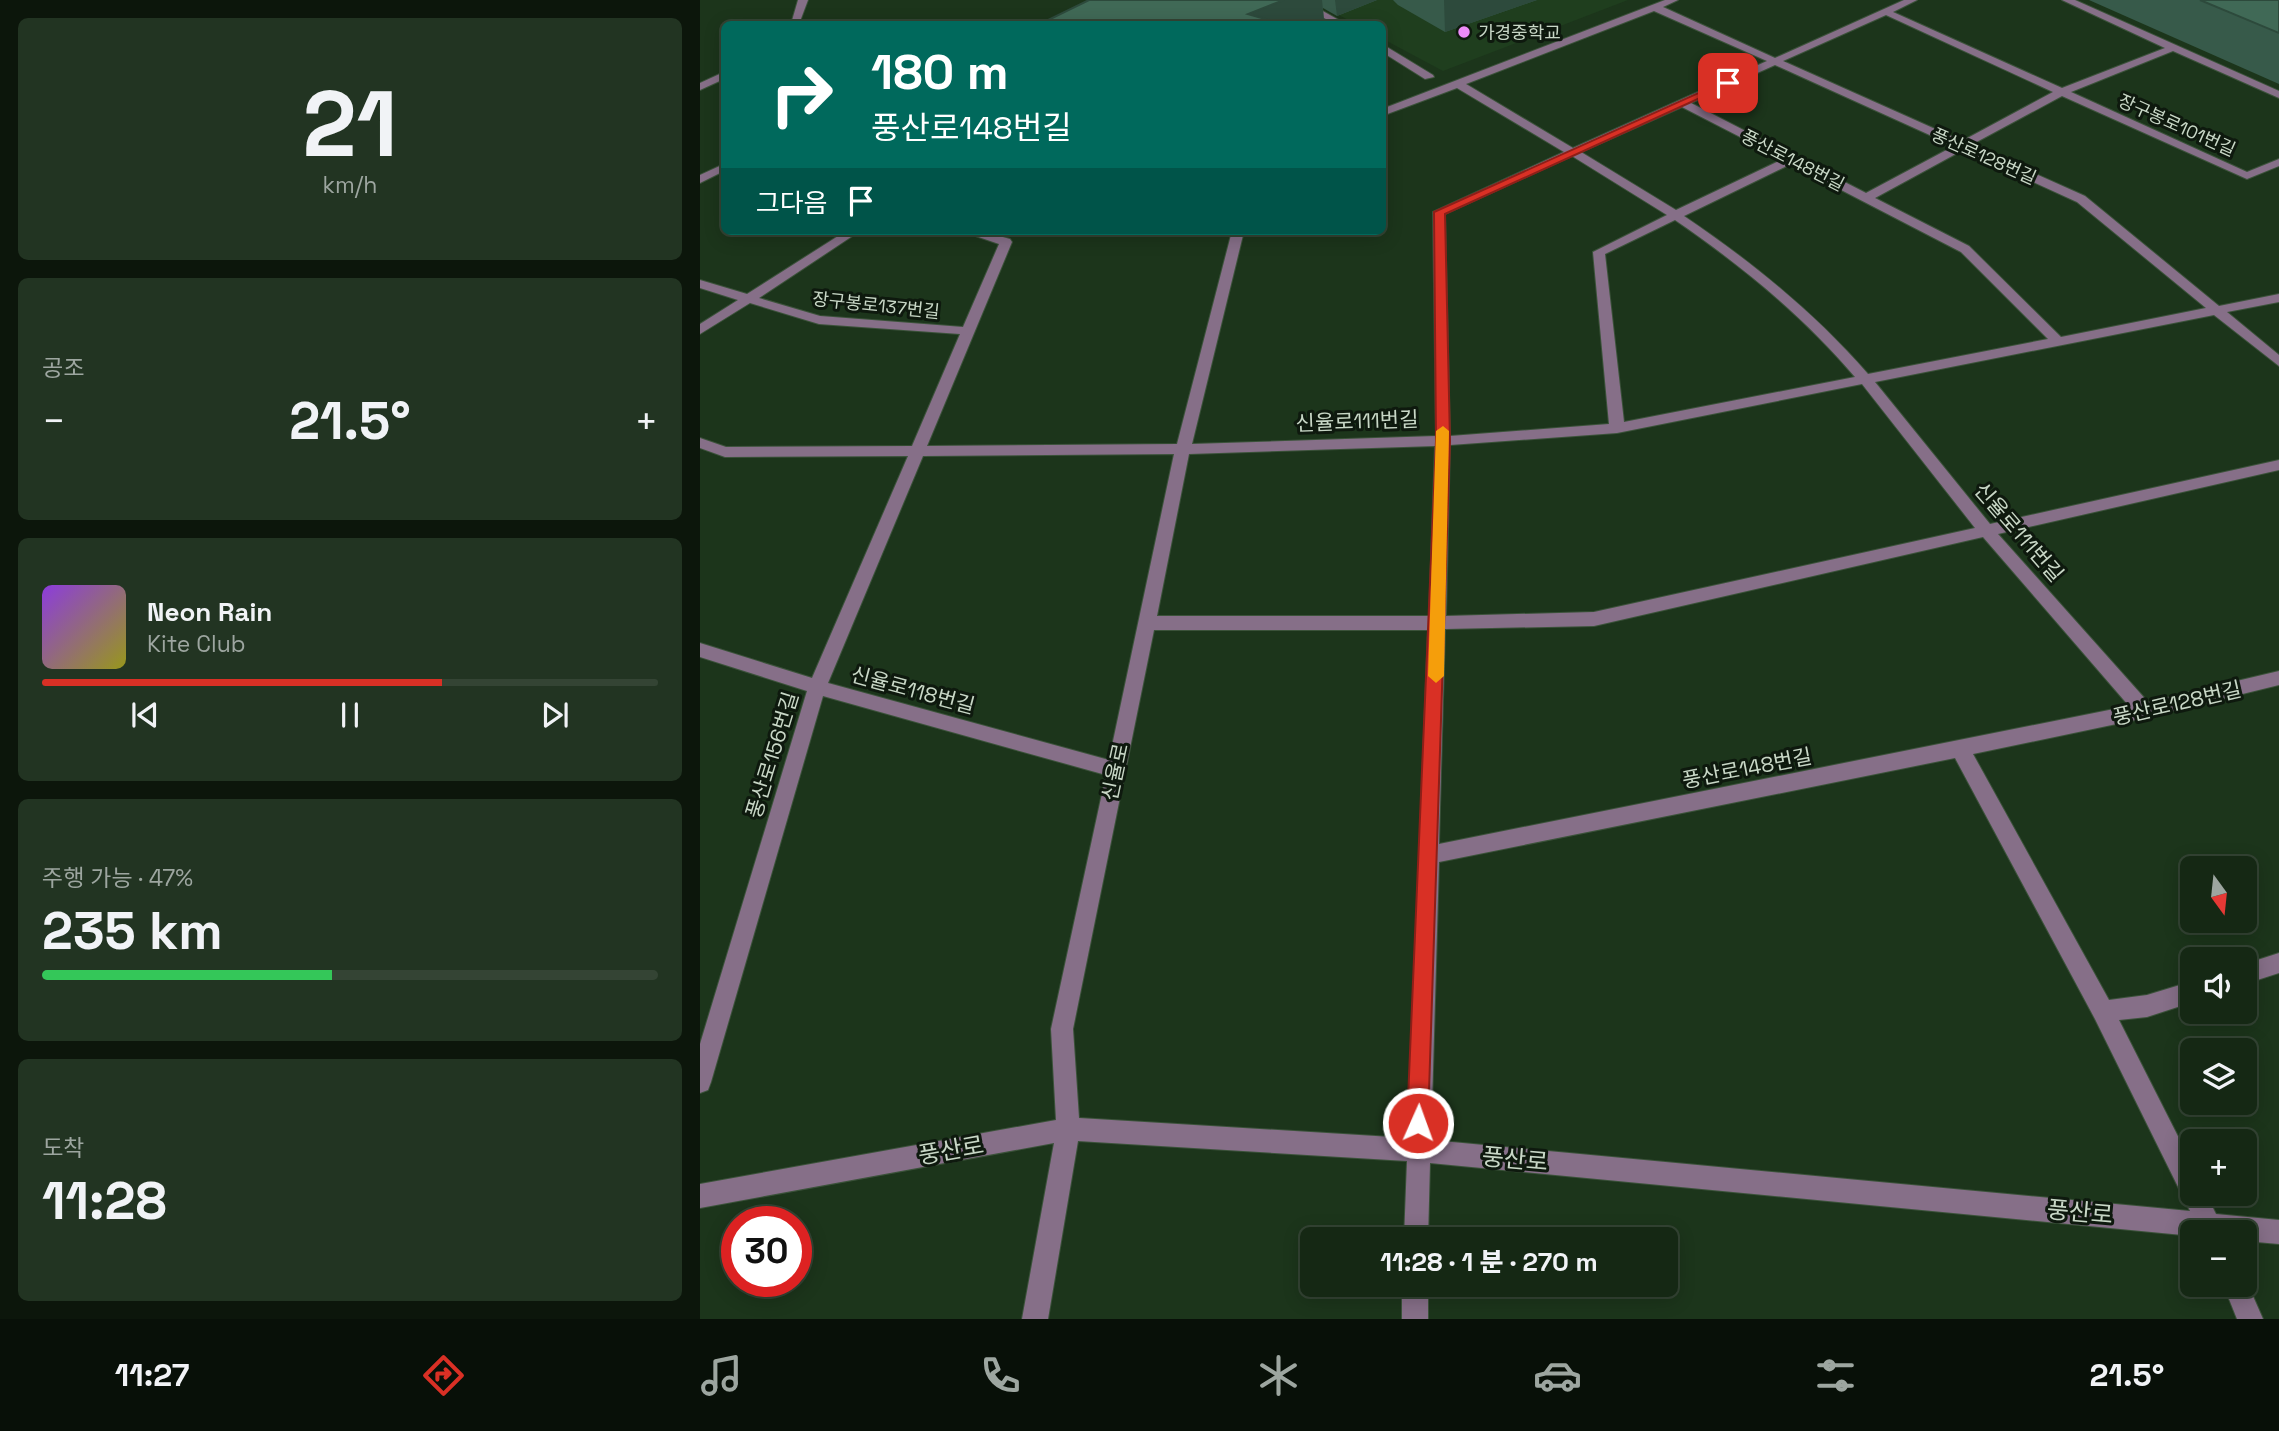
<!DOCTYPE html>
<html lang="ko">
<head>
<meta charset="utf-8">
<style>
	body { margin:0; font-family:"Space Grotesk","Noto Sans KR",sans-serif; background:#223422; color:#f1f3f6; height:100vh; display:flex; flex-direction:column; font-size:26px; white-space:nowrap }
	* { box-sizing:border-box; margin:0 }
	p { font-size:23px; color:#9da6a0 }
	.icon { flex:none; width:38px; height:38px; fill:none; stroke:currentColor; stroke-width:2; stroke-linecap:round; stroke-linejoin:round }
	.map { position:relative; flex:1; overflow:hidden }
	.panel { display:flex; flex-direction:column; gap:18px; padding:18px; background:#0c160b; width:700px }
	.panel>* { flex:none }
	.banner { position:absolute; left:21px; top:21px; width:665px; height:214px; border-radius:10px; box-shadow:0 4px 18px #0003,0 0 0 2px #344434; background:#00695c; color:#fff; overflow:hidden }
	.needle { width:46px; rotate:165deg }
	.tools { position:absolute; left:1480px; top:856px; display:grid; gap:14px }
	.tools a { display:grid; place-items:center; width:77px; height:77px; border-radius:10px; background:#152814; box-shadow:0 4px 18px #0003,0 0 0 2px #344434; font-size:35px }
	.speed { position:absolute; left:21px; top:1206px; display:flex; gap:14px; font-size:35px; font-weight:700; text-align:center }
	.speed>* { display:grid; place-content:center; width:91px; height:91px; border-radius:50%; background:#152814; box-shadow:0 4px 18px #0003,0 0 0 2px #344434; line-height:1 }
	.speed .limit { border:10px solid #d22; background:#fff; color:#111 }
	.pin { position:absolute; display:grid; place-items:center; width:60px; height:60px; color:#fff; margin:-30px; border-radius:14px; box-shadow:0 4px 10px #0006 }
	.me { position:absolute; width:77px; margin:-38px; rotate:2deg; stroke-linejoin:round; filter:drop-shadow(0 0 5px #0008) }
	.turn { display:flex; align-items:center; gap:24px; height:147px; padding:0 35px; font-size:32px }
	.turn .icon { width:91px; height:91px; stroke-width:2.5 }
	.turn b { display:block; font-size:49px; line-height:60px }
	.then { display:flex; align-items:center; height:66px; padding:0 35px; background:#0003; gap:14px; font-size:26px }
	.big { font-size:52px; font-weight:800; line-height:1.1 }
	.panel .card { flex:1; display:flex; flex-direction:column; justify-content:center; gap:10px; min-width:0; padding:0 24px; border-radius:10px; background:#223422 }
	.panel .dial { align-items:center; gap:0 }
	.dial b { font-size:91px; line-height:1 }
	.song { display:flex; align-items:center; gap:21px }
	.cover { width:84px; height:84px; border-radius:10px; background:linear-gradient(135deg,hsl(270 70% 55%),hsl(60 70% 35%)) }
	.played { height:7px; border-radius:4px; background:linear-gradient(90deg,#d93025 65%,#344434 65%) }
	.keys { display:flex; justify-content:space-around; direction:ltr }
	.heat { display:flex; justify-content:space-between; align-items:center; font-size:38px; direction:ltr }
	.charge { height:10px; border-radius:5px; background:linear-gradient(90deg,#34c759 47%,#344434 0) }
	.trip { position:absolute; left:600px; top:1227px; width:378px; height:70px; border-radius:10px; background:#152814; box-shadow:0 4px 18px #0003,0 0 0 2px #344434; font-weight:800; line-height:70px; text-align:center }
	.menu { display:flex; height:112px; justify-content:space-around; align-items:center; background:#081008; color:#9da6a0 }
	.menu .icon { width:49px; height:49px }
	.menu .current { color:#d93025 }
	.menu b { font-size:32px; color:#f1f3f6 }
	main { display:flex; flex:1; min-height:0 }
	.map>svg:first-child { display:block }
	.built { fill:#1f3e1e }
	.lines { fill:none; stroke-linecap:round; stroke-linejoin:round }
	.minor-casing { stroke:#3b523a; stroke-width:2 }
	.minor { fill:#866f88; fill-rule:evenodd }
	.wall { fill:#375a4a }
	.shaded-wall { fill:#2d4a3c }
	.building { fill:#406956; stroke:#2d4a3c; stroke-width:2 }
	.route { fill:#d93025; stroke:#8d1f18; stroke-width:2 }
	.slow { fill:#f59e0b }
	.poi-dot { fill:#ed8cf9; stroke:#0e190e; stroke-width:2.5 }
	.labels { text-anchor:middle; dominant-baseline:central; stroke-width:6; stroke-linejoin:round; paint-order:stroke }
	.far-poi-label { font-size:18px; fill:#c8d7c6; stroke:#0e190e; text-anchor:start }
	.far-street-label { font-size:18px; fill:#c8d7c6; stroke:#0e190e }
	.street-label { font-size:21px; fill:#c8d7c6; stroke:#0e190e }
	.near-street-label { font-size:24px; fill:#c8d7c6; stroke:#0e190e }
</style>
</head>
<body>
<main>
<section class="panel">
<div class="card dial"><b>21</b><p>km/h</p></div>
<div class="card"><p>공조</p>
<div class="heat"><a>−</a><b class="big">21.5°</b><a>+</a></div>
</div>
<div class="card">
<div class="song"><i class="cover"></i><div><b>Neon Rain</b><p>Kite Club</p></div></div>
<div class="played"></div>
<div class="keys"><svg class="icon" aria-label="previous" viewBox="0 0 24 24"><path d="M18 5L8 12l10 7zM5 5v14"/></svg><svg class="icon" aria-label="pause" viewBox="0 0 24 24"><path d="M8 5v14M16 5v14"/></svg><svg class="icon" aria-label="next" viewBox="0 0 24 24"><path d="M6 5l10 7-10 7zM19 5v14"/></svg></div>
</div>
<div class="card"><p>주행 가능 · 47%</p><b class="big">235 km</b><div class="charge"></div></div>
<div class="card"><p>도착</p><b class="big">11:28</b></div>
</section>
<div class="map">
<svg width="1579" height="1319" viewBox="0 0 1579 1319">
	<rect width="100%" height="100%" fill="#1c351b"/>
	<path class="built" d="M610,0H928L743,71L683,39L682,24H656Z"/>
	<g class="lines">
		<defs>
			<path id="minor" d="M98,0H108L99,24H91Z
				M591,0H603L646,24H635Z
				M965,0H978L963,7L1075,58L1204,0H1217L1193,12L1362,88L1465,48L1362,0H1375L1579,91V98L1473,51L1371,92L1547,172L1579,159V166L1547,179L1362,96L1271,145L1385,196L1519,306L1579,294V302L1527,312L1579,355V366L1514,315L1175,382L1290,524L1579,460V470L1298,534L1448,702L1579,671V685L1445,718L1273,754L1409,1000L1447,995L1493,981V1002L1447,1017L1419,1020L1493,1166V1194H1506L1516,1214L1579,1220V1244L1545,1241V1232H1493V1236L730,1163L728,1239H704L707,1161L378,1141L348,1319H322L354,1143L0,1208V1184L356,1120L351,1029L406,775L123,696L11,1082L8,1090L0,1093V1044L107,691L0,657V643L112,678L208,456L25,457L0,448V438L26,447L212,446L260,334L119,324L50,303L0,334V324L38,300L0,288V280L47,294L146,231H160L59,298L120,316L263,327L299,244L261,231H281L310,239L312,242L227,446L477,444L532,231H544L492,444L736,436L733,212L864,152L757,88L682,116V109ZM954,11L1067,61L873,148L766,84ZM1186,15L1353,92L1262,141L1083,61ZM1075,65L1254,146L1166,193L991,103ZM982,107L1083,159L976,210L881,152ZM1263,150L1377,202L1506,308L1361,337L1269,246L1175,198ZM872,156L967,215L893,252L909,424L750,436L745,214ZM1091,164L1261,252L1348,339L1168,374C1114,312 1052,262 984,216ZM975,220C1042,266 1102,315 1155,377L924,422L905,254ZM1162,384L1275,528L894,612L746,616L750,445L917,433ZM735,446L729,616H457L489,454ZM474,454L409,760L128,683L223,456ZM1283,537L1429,706L739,844L745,629L894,626ZM454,630H728L708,1138L379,1118L373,1029ZM1255,758L1395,1019L1490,1211L731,1140L739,862Z
				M682,44L733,75L734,77L725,79L682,52Z
				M24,72V79L0,90V83Z
				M24,164V171L0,183V175Z
				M1579,953V973L1545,984V964Z
				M1545,1278L1563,1319H1537L1523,1284H1545Z
				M702,1284H728V1319H702Z"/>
		</defs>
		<use href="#minor" class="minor-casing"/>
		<use href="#minor" class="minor"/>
	</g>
	<path class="wall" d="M389,0H677L637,16L623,8L624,21L615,24H347L346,21Z
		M693,0H837L745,32L698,5Z
		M1389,0H1579V84Z"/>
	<path class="shaded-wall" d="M584,0H622L624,21L615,24H550L548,14Z
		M635,0H677L637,16Z
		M744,0H837L745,32Z"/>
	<path class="building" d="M389,0H584L548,14L583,24H356L346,21Z
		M1500,0H1579V33Z"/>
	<path class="route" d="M1025,81L1033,83L745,214L750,441L728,1123L725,1130L718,1134L710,1130L707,1123L736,441L734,212Z"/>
	<path class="slow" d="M743,426L749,431L744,676L736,683L728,676L736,431Z"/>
	<circle class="poi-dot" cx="764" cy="32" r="7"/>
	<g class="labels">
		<g class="far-poi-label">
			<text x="778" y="32">가경중학교</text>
		</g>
		<g class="far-street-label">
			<text transform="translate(1477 125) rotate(24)">장구봉로101번길</text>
			<text transform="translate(1284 156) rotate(24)">풍산로128번길</text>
			<text transform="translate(1093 160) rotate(27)">풍산로148번길</text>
			<text transform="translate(176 305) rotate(6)">장구봉로137번길</text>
		</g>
		<g class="street-label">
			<text transform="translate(657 421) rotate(-2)">신율로111번길</text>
			<text transform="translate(1319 532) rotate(49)">신율로111번길</text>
			<text transform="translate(213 690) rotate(15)">신율로118번길</text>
			<text transform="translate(1477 703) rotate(-13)">풍산로128번길</text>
			<text transform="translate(72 755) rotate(-73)">풍산로156번길</text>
			<text transform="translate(1047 768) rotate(-11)">풍산로148번길</text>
			<text transform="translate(415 772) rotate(-78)">신율로</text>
		</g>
		<g class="near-street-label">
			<text transform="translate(251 1150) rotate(-10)">풍산로</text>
			<text transform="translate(815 1159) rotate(5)">풍산로</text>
			<text transform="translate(1380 1212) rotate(5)">풍산로</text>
		</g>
	</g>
</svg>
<div class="tools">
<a><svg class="needle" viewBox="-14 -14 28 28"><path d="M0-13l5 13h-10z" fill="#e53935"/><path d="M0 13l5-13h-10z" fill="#9da6a0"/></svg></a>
<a><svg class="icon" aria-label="sound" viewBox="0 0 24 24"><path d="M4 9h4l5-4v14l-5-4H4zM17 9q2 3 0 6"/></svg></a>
<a><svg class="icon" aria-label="layers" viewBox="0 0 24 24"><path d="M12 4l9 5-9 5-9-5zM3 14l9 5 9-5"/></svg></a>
<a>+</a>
<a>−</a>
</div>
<div class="speed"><div class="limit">30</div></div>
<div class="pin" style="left:1028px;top:83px;background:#d93025"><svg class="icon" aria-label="arrive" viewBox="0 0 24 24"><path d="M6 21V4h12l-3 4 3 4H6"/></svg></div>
<svg class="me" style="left:718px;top:1123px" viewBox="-20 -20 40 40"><circle r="17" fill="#d93025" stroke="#fff" stroke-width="3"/><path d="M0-11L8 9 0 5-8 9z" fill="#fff"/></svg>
<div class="trip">11:28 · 1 분 · 270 m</div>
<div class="banner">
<div class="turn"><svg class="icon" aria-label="right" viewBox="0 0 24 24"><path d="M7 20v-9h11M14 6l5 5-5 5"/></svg><div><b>180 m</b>풍산로148번길</div></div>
<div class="then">그다음<svg class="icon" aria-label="arrive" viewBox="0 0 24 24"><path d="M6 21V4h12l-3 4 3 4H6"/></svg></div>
</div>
</div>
</main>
<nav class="menu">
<b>11:27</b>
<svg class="icon current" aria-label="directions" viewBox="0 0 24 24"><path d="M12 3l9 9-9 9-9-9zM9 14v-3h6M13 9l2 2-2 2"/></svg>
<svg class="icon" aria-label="music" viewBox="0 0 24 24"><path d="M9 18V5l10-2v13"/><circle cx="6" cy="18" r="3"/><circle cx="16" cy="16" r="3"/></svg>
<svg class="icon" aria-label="phone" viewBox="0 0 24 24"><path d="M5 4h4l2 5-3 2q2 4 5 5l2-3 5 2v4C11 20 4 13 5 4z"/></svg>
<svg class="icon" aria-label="climate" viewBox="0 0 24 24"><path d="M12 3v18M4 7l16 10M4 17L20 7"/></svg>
<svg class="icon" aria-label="car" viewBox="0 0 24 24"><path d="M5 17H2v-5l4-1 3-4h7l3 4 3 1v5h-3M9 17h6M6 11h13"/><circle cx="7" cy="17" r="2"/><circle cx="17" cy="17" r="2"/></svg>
<svg class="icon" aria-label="filters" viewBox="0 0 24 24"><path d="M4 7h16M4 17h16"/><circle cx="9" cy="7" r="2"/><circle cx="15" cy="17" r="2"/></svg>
<b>21.5°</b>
</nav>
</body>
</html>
